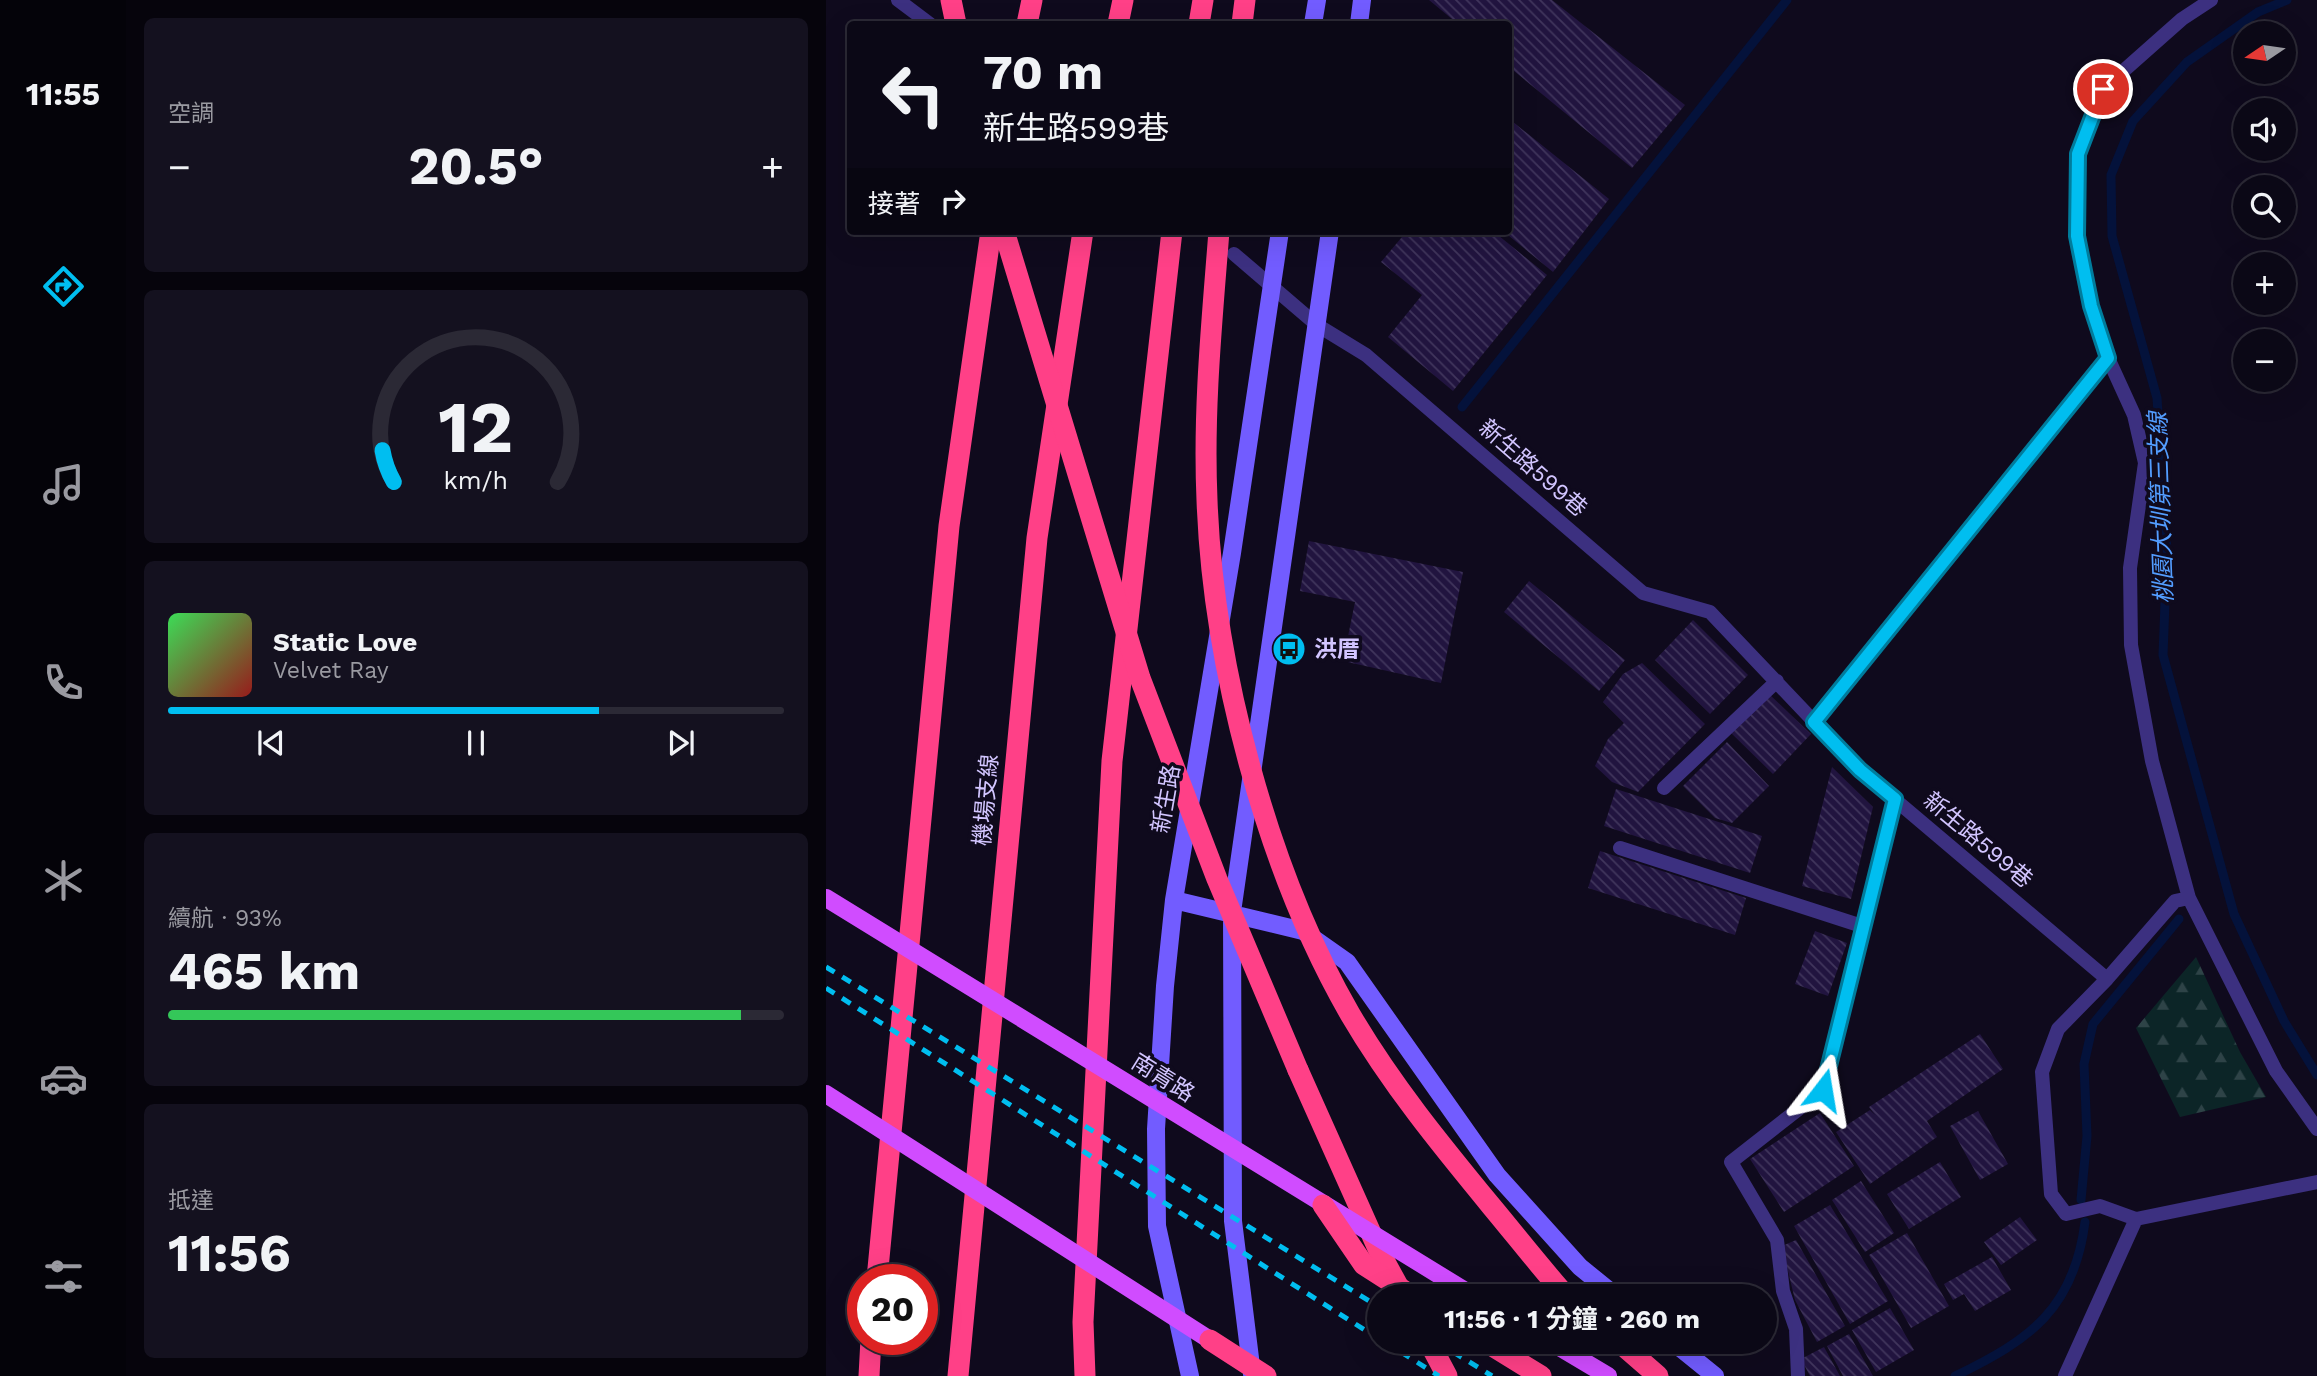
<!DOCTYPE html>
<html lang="zh-TW">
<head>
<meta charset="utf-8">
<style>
	body { margin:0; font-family:"Work Sans","Noto Sans TC",sans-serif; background:#14111f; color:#f1f3f6; height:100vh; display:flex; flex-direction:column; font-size:26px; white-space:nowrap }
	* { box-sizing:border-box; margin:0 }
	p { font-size:23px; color:#9a9aa1 }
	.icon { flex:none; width:38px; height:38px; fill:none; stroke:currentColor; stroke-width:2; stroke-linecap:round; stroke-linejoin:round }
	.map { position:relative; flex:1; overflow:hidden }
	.drawer { display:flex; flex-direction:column; gap:18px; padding:18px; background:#06040c; width:700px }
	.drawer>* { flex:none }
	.guide { position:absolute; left:21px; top:21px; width:665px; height:214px; border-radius:7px; box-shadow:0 7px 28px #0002,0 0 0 2px #2b2935; background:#0b0816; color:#f1f3f6; overflow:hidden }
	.needle { width:46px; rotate:257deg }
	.buttons { position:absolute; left:1407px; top:21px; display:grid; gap:14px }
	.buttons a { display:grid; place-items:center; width:63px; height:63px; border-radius:50%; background:#0b0816; box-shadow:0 7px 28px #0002,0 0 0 2px #2b2935; font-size:35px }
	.speed { position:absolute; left:21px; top:1264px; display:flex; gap:14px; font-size:35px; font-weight:700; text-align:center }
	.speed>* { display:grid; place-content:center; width:91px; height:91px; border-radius:50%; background:#0b0816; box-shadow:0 7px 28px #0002,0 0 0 2px #2b2935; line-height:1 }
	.speed .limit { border:10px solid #d22; background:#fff; color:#111 }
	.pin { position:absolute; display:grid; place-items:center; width:60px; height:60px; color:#fff; margin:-30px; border:4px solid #fff; border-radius:50%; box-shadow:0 2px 7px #0007 }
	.me { position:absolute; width:77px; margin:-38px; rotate:14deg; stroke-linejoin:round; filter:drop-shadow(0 0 5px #0008) }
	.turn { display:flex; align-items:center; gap:24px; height:147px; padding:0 21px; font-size:32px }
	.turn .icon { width:91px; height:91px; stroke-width:2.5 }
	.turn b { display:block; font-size:49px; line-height:60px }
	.then { display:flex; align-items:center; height:66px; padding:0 21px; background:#0003; gap:14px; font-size:26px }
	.big { font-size:52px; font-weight:700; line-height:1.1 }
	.drawer .card { flex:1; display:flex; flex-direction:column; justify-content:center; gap:10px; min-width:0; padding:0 24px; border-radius:10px; background:#14111f }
	.drawer .dial { align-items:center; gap:0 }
	.dial svg { height:182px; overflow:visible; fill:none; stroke:#2b2935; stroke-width:7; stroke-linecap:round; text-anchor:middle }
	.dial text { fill:#f1f3f6; stroke:none }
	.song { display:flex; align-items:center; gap:21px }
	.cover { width:84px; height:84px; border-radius:10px; background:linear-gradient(135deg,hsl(130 70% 55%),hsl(0 70% 35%)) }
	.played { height:7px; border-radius:4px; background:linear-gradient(90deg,#00bef0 70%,#2b2935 70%) }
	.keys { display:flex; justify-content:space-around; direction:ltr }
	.heat { display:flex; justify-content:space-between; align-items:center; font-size:38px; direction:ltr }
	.charge { height:10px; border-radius:5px; background:linear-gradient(90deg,#34c759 93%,#2b2935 0) }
	.trip { position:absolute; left:541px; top:1284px; width:410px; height:70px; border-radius:35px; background:#0b0816; box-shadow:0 7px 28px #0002,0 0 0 2px #2b2935; font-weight:700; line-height:70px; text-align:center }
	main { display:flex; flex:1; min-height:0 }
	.tabs { display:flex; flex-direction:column; width:126px; justify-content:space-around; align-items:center; background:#040309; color:#9a9aa1 }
	.tabs .icon { width:49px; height:49px }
	.tabs .on { color:#00bef0 }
	.tabs b { font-size:32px; color:#f1f3f6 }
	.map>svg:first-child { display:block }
	.forest { fill:url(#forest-firs) }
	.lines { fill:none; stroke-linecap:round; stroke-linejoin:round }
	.stream { stroke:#04123b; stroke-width:9 }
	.building { fill:url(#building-back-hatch) }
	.service { stroke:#3c3080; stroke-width:14 }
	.secondary { stroke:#725cff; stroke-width:18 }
	.primary { stroke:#d04cff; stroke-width:18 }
	.motorway { stroke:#ff4087; stroke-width:21 }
	.rail { stroke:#00bef0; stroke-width:5; stroke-dasharray:10 9; stroke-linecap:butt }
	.primary-bridge { stroke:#d04cff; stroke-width:18 }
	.motorway-bridge { stroke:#ff4087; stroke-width:21 }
	.route-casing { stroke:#007c9c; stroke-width:18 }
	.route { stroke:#00bef0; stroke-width:12 }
	.labels { text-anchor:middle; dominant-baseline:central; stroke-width:7; stroke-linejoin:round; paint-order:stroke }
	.street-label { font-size:23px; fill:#d2c5ff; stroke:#0f0a1d }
	.poi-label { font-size:23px; font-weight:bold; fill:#d2c5ff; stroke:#0f0a1d; text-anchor:start }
	.water-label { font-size:24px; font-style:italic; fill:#539dff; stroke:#0f0a1d }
</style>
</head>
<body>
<main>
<nav class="tabs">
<b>11:55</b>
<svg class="icon on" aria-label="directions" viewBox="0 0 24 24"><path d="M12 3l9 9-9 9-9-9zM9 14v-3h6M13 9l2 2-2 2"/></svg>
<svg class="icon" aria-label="music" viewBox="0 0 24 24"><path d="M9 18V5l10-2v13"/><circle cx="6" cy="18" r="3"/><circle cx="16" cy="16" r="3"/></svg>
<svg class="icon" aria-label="phone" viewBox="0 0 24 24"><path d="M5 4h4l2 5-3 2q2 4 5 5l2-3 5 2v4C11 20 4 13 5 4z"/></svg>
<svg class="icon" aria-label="climate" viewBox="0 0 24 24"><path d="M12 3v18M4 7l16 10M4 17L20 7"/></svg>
<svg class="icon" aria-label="car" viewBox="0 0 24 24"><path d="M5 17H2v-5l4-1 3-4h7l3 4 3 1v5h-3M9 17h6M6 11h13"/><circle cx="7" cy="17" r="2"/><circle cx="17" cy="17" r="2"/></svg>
<svg class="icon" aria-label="filters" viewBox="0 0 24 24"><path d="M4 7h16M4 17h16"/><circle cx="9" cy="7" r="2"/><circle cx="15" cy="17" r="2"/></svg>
</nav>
<section class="drawer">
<div class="card"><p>空調</p>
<div class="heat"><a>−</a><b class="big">20.5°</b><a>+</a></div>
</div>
<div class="card dial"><svg viewBox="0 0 100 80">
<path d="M14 69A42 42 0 1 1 86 69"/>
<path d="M14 69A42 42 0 0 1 9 55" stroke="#00bef0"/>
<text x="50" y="56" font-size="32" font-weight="700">12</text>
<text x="50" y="72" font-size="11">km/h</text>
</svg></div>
<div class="card">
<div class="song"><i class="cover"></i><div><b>Static Love</b><p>Velvet Ray</p></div></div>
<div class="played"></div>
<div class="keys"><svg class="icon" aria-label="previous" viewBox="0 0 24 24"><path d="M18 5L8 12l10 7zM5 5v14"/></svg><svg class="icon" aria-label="pause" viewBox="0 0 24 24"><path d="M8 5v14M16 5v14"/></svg><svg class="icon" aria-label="next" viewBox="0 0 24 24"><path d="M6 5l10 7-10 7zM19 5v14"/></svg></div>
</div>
<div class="card"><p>續航 · 93%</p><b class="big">465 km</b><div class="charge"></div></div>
<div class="card"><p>抵達</p><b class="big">11:56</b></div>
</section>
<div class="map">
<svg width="1491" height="1376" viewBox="0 0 1491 1376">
	<defs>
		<pattern id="forest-firs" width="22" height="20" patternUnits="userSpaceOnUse" patternTransform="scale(1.75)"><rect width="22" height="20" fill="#0c2527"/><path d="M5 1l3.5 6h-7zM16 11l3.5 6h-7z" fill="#2e4347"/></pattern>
		<pattern id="building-back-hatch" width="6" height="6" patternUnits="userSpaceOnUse" patternTransform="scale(1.75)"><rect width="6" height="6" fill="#21143f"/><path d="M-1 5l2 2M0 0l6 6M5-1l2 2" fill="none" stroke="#40355c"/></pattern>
	</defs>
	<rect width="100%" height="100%" fill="#0f0a1d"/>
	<path class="forest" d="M1370,957L1414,1052L1440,1097L1354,1117L1310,1028Z"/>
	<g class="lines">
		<path class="stream" d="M1461,0L1432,12L1361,62L1307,121L1285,175L1286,236L1331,398L1341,551L1337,655L1408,914L1458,1021L1491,1075
			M636,407L961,0
			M1255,1200L1261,1136L1258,1064L1267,1024L1353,919
			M1129,1376C1204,1340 1248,1309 1259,1222"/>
	</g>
	<path class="building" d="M603,0H726L859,105L806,168L682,66V24H632Z
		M682,118L783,199L727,272L677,231H682Z
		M581,231H667L721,275L627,391L562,337L596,295L555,262Z
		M483,541L637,572L615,683L517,661L529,602L474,591Z
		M703,581L799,660L773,691L678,612Z
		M867,620L922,675L884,714L829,660Z
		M816,663L879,724L812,792L786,782L769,766L782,739L798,723L777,702L797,674Z
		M942,693L985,734L947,774L904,732Z
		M901,742L943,786L906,823L889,818L857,786Z
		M1006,767L1047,807L1025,899L976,886Z
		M790,789L936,836L924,873L778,826Z
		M774,851L920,898L909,935L762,888Z
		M989,931L1021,943L1002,996L969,984Z
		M1154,1034L1177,1069L1101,1121L1111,1137L1044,1184L1010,1132L1044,1110L1049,1115L1043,1107Z
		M1152,1111L1182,1164L1154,1180L1124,1126Z
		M994,1113L1028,1166L958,1212L924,1159Z
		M1114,1162L1135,1197L1083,1229L1061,1194Z
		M1035,1181L1068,1233L1039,1252L1006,1200Z
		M1004,1205L1062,1301L1024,1324L968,1226Z
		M1194,1217L1211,1240L1175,1265L1158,1242Z
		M1081,1233L1123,1306L1085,1328L1043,1255Z
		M970,1240L1019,1326L991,1342L969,1300L956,1246Z
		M1166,1257L1185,1290L1149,1311L1138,1294L1127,1300L1118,1284Z
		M1064,1308L1088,1350L1050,1372L1026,1330Z
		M1023,1334L1047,1376H1017L1001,1346Z
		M998,1347L1014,1376H984L975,1359Z"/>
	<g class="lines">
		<path class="service" d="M72,0L104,24
			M408,254L491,325L540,355L817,593L884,612L1034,770L1281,979L1349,901L1363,898L1450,1071L1491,1129
			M1282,358L1265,306L1251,236L1252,154L1277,89L1356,19L1385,0
			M988,722L1282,358L1308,415L1319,463L1304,568L1305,645L1326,761L1363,898
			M838,788L951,681
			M794,848L1039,927
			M1310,1219L1491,1182
			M972,1376L970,1329L957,1291L951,1240L905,1162L997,1090L1069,799
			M1239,1376L1310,1219L1274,1206L1240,1214L1225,1194L1216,1072L1232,1029L1281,979"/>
		<path class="secondary" d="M487,24L491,0
			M533,24L536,0
			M348,900L477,931L521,962L671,1175L754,1267L791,1297
			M847,1342L889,1376
			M426,1374L407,1221L406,912L504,231
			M364,1376L331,1226L330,1129L339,986L348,900L406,553L454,231"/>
		<path class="primary" d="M725,1342L782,1376"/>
		<path class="motorway" d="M125,0L130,24
			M201,24L206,0
			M292,24L297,0
			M373,24L377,0
			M416,24L419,0
			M472,1070L553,1251L576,1293
			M51,1279L123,526L165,231
			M603,1342L621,1376
			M660,1342L715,1376
			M793,1342L832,1376
			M43,1376L45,1339
			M132,1376L211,538L257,231
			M259,1376L257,1322L286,761L346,231"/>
		<path class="rail" d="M0,967L553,1307
			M0,988L553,1339
			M559,1342L613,1376
			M611,1342L666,1376"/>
		<path class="primary-bridge" d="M0,898L649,1297
			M0,1094L395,1347"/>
		<path class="motorway-bridge" d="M178,231L314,678L391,879L472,1070
			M393,231C386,321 377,410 381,500C387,666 441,870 524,1014C565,1084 615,1145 666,1207C691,1237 715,1268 741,1297
			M497,1205L538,1265L588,1297
			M384,1340L440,1376"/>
	</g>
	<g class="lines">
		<defs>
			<path id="route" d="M997,1090L1069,799L1034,770L988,722L1282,358L1265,306L1251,236L1252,154L1277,89"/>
		</defs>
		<use href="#route" class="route-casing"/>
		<use href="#route" class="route"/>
	</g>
	<defs>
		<symbol id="bus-disc" viewBox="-11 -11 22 22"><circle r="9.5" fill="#00bef0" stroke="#0f0a1d"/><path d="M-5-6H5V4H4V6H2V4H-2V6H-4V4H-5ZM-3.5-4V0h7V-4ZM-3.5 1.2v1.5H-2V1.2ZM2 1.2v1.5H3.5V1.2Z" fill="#111"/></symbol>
	</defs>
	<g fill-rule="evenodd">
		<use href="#bus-disc" x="444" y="630" width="38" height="38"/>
	</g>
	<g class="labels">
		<g class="street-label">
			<text transform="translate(707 468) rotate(41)">新生路599巷</text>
			<text transform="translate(340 799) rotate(-80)">新生路</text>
			<text transform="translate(160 800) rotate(-85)">機場支線</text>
			<text transform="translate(1152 840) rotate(40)">新生路599巷</text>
			<text transform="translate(337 1078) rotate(32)">南青路</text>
		</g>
		<g class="poi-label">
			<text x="488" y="649">洪厝</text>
		</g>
		<g class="water-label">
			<text transform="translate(1335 508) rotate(-92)">桃園大圳第三支線</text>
		</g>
	</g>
</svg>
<div class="buttons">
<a><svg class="needle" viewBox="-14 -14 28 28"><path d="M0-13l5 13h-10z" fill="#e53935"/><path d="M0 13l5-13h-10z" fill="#9a9aa1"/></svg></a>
<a><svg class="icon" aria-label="sound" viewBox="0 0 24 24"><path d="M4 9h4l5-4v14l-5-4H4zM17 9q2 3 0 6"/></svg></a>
<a><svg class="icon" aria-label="search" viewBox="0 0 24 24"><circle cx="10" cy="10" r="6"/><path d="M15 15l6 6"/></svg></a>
<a>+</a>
<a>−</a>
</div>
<div class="speed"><div class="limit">20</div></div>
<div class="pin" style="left:1277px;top:89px;background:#d93025"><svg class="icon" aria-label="arrive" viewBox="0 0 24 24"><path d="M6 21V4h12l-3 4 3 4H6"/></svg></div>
<svg class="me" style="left:997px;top:1090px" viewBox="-20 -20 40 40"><path d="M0-17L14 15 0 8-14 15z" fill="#00bef0" stroke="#fff" stroke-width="4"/></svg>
<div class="trip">11:56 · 1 分鐘 · 260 m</div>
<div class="guide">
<div class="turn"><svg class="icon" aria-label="left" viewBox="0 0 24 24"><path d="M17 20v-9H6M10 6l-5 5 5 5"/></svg><div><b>70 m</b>新生路599巷</div></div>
<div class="then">接著<svg class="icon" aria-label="right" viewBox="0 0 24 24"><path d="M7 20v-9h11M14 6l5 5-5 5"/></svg></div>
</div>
</div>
</main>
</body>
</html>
